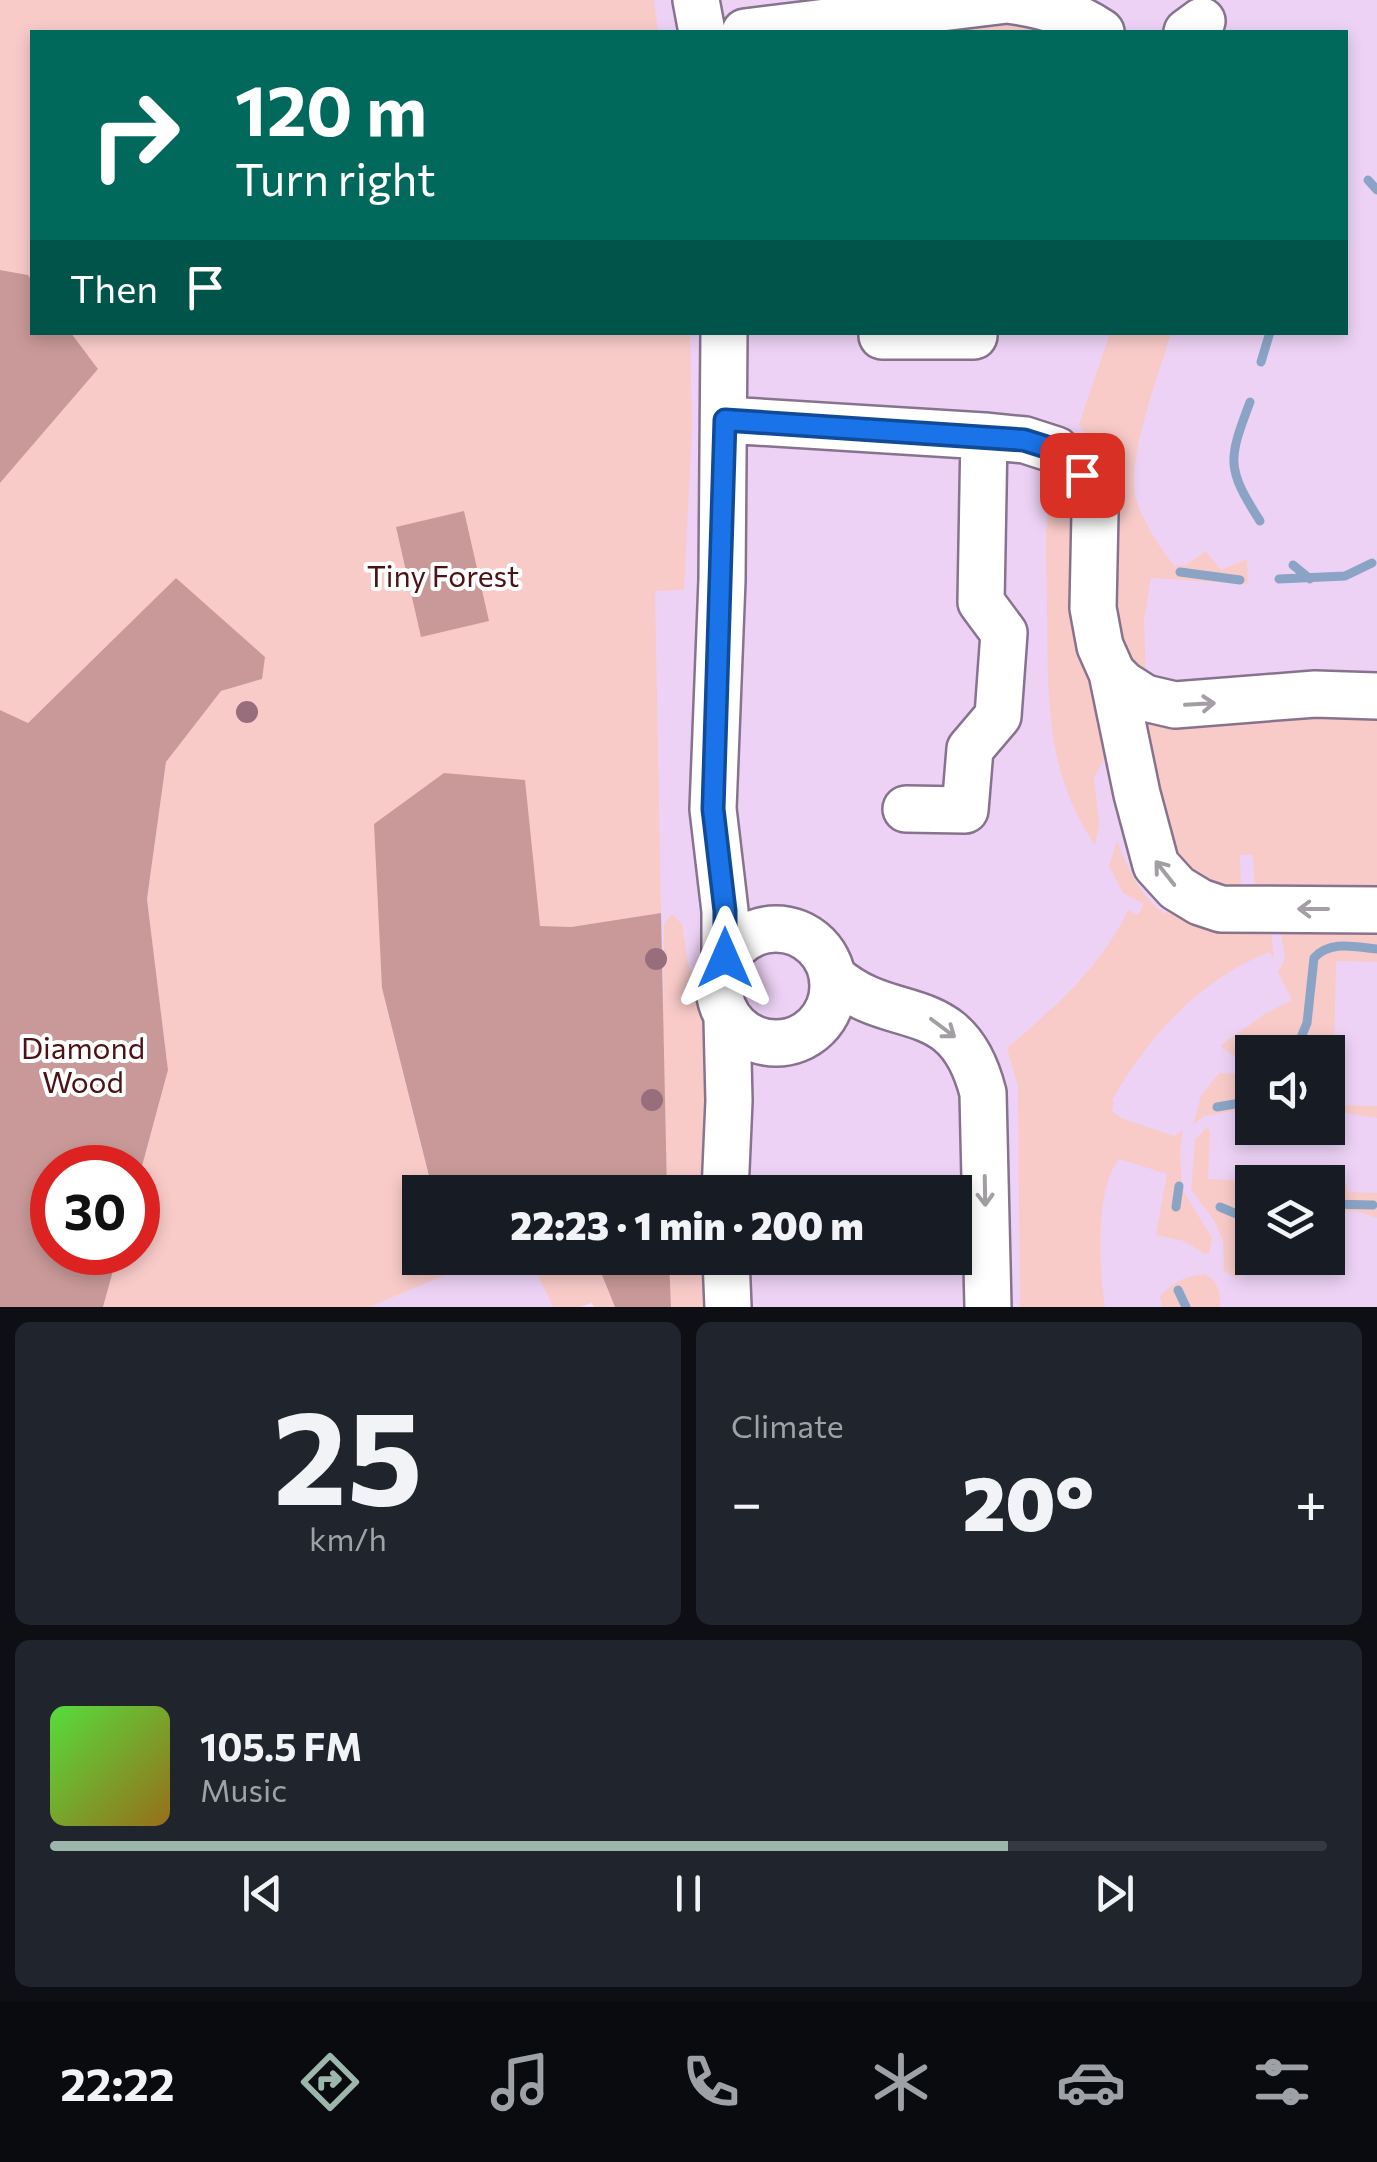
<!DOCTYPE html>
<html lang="en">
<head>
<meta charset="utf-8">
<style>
	body { margin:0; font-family:Commissioner,sans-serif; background:#20242c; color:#f1f3f6; height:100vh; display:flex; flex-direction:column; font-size:38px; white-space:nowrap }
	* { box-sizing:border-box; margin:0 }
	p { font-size:32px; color:#9ea1a6 }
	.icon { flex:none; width:55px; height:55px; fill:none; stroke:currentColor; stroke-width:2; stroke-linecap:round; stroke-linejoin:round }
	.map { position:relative; height:1307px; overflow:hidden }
	.details { display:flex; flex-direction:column; gap:15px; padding:15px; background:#0d0f14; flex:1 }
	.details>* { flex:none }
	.banner { position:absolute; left:30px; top:30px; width:1318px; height:305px; border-radius:0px; box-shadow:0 5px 15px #0003; background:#00695c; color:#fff; overflow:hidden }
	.fabs { position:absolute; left:1235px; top:1035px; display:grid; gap:20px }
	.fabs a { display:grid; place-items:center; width:110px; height:110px; border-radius:0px; background:#171b24; box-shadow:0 5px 15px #0003; font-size:50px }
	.speed { position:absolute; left:30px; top:1145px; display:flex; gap:20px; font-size:50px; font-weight:700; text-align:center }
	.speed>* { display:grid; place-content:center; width:130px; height:130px; border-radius:50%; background:#171b24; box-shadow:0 5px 15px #0003; line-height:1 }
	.speed .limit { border:15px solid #d22; background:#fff; color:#111 }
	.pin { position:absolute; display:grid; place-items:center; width:85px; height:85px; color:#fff; margin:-42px; border-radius:20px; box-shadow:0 5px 15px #0006 }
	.me { position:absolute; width:110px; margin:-55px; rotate:0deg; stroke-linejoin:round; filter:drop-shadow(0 0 8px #0008) }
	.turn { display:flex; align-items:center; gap:35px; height:210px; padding:0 40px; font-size:45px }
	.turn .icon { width:130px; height:130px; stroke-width:2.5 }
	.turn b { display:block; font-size:70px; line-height:85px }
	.then { display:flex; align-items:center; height:95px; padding:0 40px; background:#0003; gap:20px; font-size:38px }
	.big { font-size:75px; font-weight:800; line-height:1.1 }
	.details .tile { flex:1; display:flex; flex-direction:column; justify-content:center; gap:15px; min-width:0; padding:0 35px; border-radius:15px; background:#20242c }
	.details .dial { align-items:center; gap:0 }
	.dial b { font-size:130px; line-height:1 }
	.song { display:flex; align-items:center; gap:30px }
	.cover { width:120px; height:120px; border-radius:15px; background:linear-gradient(135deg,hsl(110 70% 55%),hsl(40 70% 35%)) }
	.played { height:10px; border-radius:5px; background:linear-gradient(90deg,#9cb6ac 75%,#363941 75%) }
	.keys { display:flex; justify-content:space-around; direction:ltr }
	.heat { display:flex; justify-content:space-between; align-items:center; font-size:55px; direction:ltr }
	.details .tiles { flex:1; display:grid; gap:15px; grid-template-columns:1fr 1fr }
	.tile:last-child { grid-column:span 2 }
	.trip { position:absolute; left:402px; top:1175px; width:570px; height:100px; border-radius:0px; background:#171b24; box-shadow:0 5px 15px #0003; font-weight:800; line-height:100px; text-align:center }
	.tab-bar { display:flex; height:160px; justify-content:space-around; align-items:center; background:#090b0e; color:#9ea1a6 }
	.tab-bar .icon { width:70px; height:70px }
	.tab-bar .active { color:#9cb6ac }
	.tab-bar b { font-size:45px; color:#f1f3f6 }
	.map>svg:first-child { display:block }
	.built { fill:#edd2f5; fill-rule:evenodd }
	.green { fill:#f8cbc9 }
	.forest { fill:#c89998 }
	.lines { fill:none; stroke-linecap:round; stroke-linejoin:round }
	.stream { stroke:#8ba4c6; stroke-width:9 }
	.minor-casing { stroke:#87738d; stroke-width:50 }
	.minor { stroke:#fff; stroke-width:45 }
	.tree { fill:#986e7d }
	.oneway { stroke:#a29ea3 }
	.route-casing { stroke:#114b97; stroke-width:25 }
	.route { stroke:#1a73e8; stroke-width:18 }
	.labels { text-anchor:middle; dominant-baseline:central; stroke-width:8; stroke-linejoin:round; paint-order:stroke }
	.park-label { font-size:30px; fill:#4c1216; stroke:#fff }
</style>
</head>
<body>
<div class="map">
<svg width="1377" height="1307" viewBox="0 0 1377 1307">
	<rect width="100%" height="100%" fill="#f4defb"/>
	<path class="built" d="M249,0H1377V1307H671L669,1258H955V1192H667L664,1102L332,333L1345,332V32H257ZM1252,1052H1328V1128H1252ZM1252,1182H1328V1258H1252Z
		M485,1258H529L553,1307H370Z"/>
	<path class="green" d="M0,0H654L658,32H32V281L28,275L0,270Z
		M994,10L1077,32H787Z
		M71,333H690L692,429L684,590L655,591L661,913L571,927H540L382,988L433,1192H420V1258H485L370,1307H103L118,1253L138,1252V1181L168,1070L147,899L166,762L221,691L262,679L176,578L28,723L0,710V483L98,369Z
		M1110,333H1171C1159,374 1126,458 1136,499C1141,518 1162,552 1175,566L1186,565L1206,551L1221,570L1247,559L1248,584L1151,578L1144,620L1146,680L1118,655L1103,529L1118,505L1104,468L1079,424Z
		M1055,463L1072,487L1079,637L1108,752L1094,778L1099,825L1095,845C1043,770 1048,688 1047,601C1046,555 1043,507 1055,463Z
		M1146,707L1372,715L1377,720V891L1255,893L1253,855H1240L1241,892L1180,873L1140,750Z
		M1118,782L1133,847L1270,920L1274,959L1269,952C1201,979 1150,1034 1112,1100L1114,1102L1112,1111L1121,1118L1174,1136L1183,1130L1180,1152L1182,1189L1212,1238L1209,1253L1205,1254L1184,1241L1156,1235L1167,1174L1119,1159C1095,1189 1099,1266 1105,1307H1020L1018,1087L1007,1048C1054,1008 1101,967 1128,910L1138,915L1144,904L1123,893L1109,866L1117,841C1129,870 1139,895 1165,914L1168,911C1126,875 1127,842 1113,792Z
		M672,914L682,924L688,964L712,1026L713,1065L701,1192H667L663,1026L664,924Z
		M1279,920H1377V962L1336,961L1333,1105L1377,1106V1118L1328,1110V1052H1252V1067L1220,1046L1266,1013L1292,1000L1278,972L1285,959Z
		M1219,1073L1240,1074L1252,1081V1108L1204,1116L1193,1125L1201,1096Z
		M1206,1128L1210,1130L1208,1179L1285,1182H1252L1253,1258L1237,1278L1224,1271L1223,1241L1214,1220L1191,1190L1195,1140Z
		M1328,1184L1347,1185L1348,1192L1377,1193V1218L1356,1211L1328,1212Z
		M529,1258H595L615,1307H594L592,1303L580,1307H553Z
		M669,1258H703L705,1307H671Z
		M1204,1274C1218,1280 1221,1293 1220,1307H1162L1160,1296C1173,1282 1185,1276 1204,1274Z"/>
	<path class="forest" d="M0,270L28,275L32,281V332L71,333L98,369L0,483Z
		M464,511L489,621L421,637L396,527Z
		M176,578L265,657L262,679L221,691L166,762L147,899L168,1070L138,1181V1168H52V1252L118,1253L103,1307H0V710L28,723Z
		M444,773L525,780L540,926L571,927L661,913L667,1192H433L382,988L374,824Z
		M595,1258H669L671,1307H615Z
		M827,1258H910V1268H827Z"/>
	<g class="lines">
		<path class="stream" d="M1368,180L1377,190
			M1261,362L1270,332
			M1250,402C1228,460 1226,468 1260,521
			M1293,565L1310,579
			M1180,572L1240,580
			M1279,579L1345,576L1372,563
			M1295,1052L1307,1023L1314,958C1330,940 1355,947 1377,949
			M1217,1107L1252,1101
			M1328,1204L1373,1205
			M1176,1207L1179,1186
			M1220,1207L1239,1215L1252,1213
			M1178,1290L1186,1307"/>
		<defs>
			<path id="minor" d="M696,0L702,32
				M745,32L1007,0C1041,4 1073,13 1101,32
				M1187,32L1202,21
				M724,332L722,580L713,809L725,911V958
				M882,336H974
				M725,420L984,436L1025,440L1056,450L1082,475L1095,513L1093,608L1100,646L1112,673L1137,794L1156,865L1177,888L1200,902L1221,909L1377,910
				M1112,673L1123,684L1145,698L1175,705L1315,694L1377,696
				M906,809L965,810L970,749L998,716L1004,633L981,602L984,436
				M719 986a57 57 0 1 1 114 0a57 57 0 1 1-114 0Z
				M833,977C893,1030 957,991 983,1093L988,1307
				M725,1192L729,1101L727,1018
				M726,1258L728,1307"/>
		</defs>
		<use href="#minor" class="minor-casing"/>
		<use href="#minor" class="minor"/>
	</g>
	<g class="tree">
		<circle cx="247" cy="712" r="11"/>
		<circle cx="656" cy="959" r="11"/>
		<circle cx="652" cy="1100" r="11"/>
	</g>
	<defs><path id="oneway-shaft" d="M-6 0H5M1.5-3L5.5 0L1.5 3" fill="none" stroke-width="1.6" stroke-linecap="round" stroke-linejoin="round" transform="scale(2.5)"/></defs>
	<g class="oneway">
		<use href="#oneway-shaft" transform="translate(1200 704) rotate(-3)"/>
		<use href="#oneway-shaft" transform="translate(1165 873) rotate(-128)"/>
		<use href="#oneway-shaft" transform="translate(1313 909) rotate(-180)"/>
		<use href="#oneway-shaft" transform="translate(943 1028) rotate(37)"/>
		<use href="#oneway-shaft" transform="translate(985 1191) rotate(89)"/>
	</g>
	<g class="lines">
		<defs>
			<path id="route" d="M725,958V911L713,809L725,420L1024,440L1056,450L1082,475"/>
		</defs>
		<use href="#route" class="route-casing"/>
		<use href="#route" class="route"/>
	</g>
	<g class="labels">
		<g class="park-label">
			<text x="443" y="574">Tiny Forest</text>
			<text x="83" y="1046">Diamond<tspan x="83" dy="34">Wood</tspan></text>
		</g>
	</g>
</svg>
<div class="fabs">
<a><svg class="icon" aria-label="sound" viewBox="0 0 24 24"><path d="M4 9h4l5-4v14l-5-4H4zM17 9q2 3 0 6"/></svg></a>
<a><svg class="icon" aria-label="layers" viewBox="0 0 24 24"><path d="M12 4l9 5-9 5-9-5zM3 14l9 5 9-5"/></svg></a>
</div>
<div class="speed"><div class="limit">30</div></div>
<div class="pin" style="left:1082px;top:475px;background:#d93025"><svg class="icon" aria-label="arrive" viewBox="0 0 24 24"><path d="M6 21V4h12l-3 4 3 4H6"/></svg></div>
<svg class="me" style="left:725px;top:958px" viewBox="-20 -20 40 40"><path d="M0-17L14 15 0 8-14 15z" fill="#1a73e8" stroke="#fff" stroke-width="4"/></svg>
<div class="trip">22:23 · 1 min · 200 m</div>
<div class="banner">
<div class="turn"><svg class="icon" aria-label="right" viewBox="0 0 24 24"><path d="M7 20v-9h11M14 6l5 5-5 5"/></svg><div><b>120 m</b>Turn right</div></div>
<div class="then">Then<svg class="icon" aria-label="arrive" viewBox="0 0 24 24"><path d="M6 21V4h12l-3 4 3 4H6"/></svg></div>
</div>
</div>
<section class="details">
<div class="tiles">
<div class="tile dial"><b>25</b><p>km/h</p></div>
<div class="tile"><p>Climate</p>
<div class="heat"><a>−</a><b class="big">20°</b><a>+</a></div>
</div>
<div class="tile">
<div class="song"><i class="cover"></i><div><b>105.5 FM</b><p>Music</p></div></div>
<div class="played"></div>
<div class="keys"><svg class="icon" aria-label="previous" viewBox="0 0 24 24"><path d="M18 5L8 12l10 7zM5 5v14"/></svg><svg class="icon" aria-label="pause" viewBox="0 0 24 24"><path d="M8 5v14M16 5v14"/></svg><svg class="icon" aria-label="next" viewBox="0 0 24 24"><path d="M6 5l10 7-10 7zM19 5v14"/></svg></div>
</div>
</div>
</section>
<nav class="tab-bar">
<b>22:22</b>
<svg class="icon active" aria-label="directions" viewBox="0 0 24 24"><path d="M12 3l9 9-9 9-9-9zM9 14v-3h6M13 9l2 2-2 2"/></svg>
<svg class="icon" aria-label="music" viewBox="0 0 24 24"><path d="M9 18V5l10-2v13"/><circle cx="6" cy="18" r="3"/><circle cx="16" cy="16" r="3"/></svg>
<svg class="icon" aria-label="phone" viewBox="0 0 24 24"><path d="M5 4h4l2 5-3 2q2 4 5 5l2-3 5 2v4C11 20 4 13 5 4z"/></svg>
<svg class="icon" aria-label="climate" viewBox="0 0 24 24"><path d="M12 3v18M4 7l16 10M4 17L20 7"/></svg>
<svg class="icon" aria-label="car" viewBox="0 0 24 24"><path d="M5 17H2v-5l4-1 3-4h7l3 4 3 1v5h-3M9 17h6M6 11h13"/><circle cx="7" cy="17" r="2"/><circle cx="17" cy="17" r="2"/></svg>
<svg class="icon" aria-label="filters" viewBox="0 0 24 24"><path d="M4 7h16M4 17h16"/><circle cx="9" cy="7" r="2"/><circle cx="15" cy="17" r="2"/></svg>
</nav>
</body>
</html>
